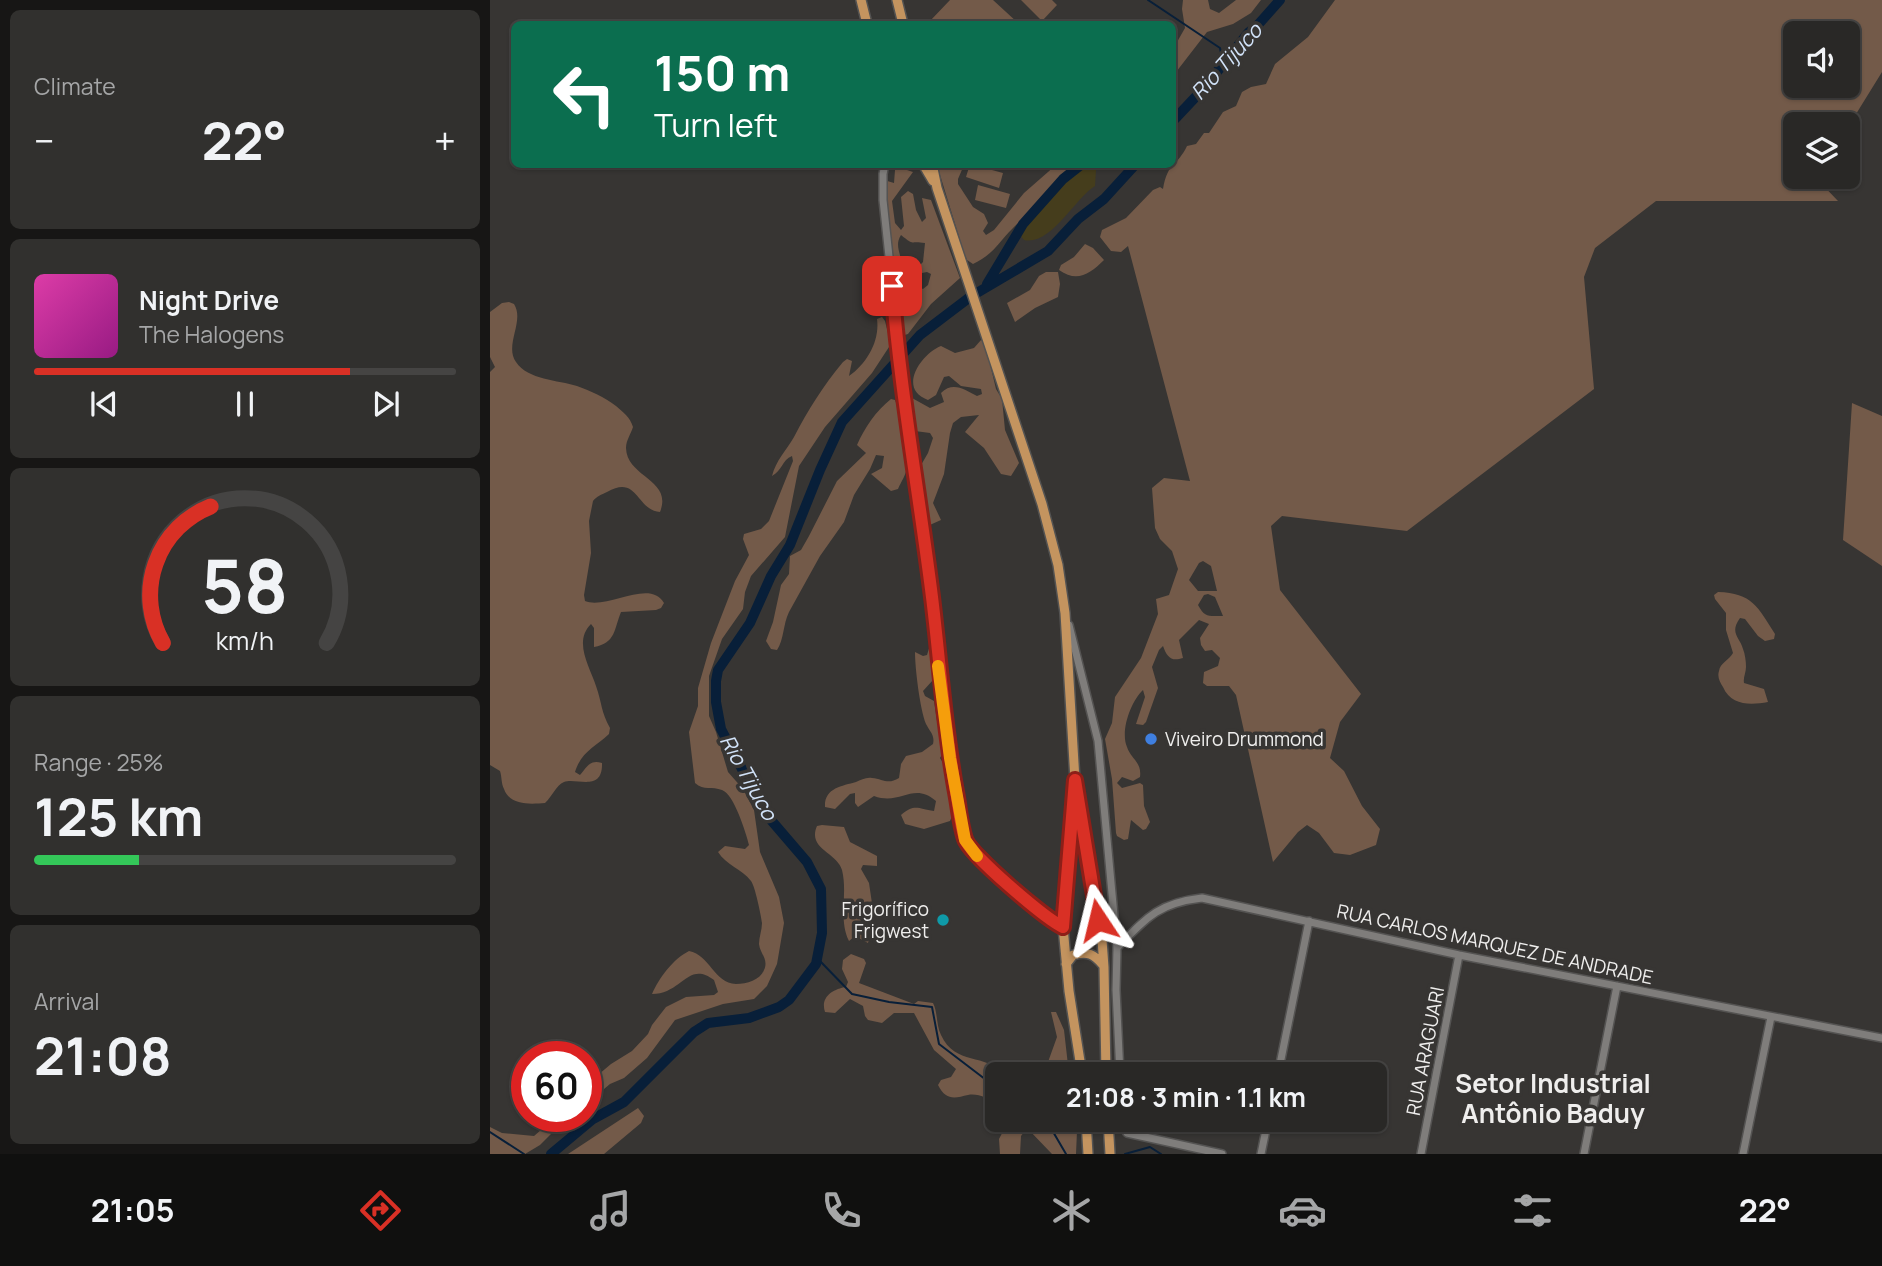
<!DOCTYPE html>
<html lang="en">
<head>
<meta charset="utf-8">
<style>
	body { margin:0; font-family:Manrope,sans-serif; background:#31302e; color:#f1f3f6; height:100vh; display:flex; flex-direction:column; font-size:26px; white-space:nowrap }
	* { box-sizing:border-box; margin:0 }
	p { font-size:23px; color:#a5a6a7 }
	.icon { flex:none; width:38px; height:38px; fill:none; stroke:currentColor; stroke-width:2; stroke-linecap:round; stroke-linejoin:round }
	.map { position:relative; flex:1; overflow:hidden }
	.details { display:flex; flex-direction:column; gap:10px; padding:10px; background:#171615; width:490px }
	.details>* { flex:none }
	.top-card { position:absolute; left:21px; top:21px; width:665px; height:147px; border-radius:10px; box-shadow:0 2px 5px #0004,0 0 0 2px #454443; background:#0b6e4f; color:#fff; overflow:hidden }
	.tools { position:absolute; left:1293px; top:21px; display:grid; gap:14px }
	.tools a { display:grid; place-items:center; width:77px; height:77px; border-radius:10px; background:#292826; box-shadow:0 2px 5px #0004,0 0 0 2px #454443; font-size:35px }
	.speed { position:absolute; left:21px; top:1041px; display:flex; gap:14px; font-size:35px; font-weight:700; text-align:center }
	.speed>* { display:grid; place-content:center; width:91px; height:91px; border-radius:50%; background:#292826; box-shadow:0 2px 5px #0004,0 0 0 2px #454443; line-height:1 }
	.speed .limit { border:10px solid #d22; background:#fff; color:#111 }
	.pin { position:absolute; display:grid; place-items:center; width:60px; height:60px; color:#fff; margin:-30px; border-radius:14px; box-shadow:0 4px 10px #0006 }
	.me { position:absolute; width:77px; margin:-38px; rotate:350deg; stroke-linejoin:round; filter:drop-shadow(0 0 5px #0008) }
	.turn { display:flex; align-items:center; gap:24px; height:147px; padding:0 28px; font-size:32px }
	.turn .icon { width:91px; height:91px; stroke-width:2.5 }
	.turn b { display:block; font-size:49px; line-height:60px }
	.big { font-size:52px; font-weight:700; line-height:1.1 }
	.details .card { flex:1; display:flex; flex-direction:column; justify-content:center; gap:10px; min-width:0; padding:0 24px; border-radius:10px; background:#31302e }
	.details .dial { align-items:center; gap:0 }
	.dial svg { height:182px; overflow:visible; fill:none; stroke:#454443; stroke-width:7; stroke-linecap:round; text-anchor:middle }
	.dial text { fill:#f1f3f6; stroke:none }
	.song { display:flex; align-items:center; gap:21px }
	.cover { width:84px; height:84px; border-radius:10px; background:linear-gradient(135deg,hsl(320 70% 55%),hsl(310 70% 35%)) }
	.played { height:7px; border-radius:4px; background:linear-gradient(90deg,#d93025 75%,#454443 75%) }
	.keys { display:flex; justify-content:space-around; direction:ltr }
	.heat { display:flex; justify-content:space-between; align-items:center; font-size:38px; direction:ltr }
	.charge { height:10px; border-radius:5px; background:linear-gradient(90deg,#34c759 25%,#454443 0) }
	.trip { position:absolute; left:495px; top:1062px; width:402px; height:70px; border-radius:10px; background:#292826; box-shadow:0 2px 5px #0004,0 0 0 2px #454443; font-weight:700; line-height:70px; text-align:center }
	.tabs { display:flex; height:112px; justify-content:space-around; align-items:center; background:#10100f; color:#a5a6a7 }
	.tabs .icon { width:49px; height:49px }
	.tabs .active { color:#d93025 }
	.tabs b { font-size:32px; color:#f1f3f6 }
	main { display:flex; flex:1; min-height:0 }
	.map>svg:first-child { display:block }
	.green { fill:#735a49; fill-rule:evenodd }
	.sand { fill:#453d1c }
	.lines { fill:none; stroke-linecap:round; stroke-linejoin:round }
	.stream { stroke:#081f39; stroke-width:2 }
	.river { stroke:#081f39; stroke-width:10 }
	.minor-casing { stroke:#545352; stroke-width:10 }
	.major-casing { stroke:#545352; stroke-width:12 }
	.minor { stroke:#7f7d7b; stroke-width:7 }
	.major { stroke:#c4945f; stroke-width:9 }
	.route-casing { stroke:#8d1f18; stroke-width:18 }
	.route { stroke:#d93025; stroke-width:12 }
	.slow { stroke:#f59e0b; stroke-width:12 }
	.shop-dot { fill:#3f7fe0; stroke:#373533; stroke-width:2.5 }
	.culture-dot { fill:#0f9aa8; stroke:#373533; stroke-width:2.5 }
	.labels { text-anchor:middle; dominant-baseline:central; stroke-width:7; stroke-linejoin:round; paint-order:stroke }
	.poi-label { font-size:19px; fill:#efeeed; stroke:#373533; text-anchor:start }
	.street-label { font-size:19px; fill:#efeeed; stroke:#373533 }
	.water-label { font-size:21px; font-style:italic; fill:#d2e3f9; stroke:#373533 }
	.district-label { font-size:26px; font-weight:bold; fill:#efeeed; stroke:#373533 }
</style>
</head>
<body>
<main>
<section class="details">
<div class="card"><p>Climate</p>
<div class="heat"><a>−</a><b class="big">22°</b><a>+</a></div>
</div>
<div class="card">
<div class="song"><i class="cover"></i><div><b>Night Drive</b><p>The Halogens</p></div></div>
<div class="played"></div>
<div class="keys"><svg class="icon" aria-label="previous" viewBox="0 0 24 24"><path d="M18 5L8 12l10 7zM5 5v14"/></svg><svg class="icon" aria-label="pause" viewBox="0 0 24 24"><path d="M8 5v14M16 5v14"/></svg><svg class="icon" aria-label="next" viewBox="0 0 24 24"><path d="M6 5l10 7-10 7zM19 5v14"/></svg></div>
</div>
<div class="card dial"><svg viewBox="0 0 100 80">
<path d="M14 69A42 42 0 1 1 86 69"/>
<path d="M14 69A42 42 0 0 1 35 9" stroke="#d93025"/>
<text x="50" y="56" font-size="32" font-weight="700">58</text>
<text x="50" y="72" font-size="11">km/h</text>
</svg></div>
<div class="card"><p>Range · 25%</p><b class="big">125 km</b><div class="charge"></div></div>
<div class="card"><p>Arrival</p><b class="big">21:08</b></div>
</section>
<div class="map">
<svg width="1392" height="1154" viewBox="0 0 1392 1154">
	<rect width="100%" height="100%" fill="#373533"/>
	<path class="green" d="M460,0H503L529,24H444L440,21Z
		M531,0H562L567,5L552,21Z
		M693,0H718L720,9L729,13L746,0H771L761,13L743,24L717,32L683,76V49L695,28L692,9Z
		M845,0H1392V72L1358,127V124H1306V177H1328L1327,179L1348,201H1166L1105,248L1094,277L1104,389L917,531L792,516L781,526L790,590L871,694L850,722L840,758L854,771L872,806L890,829L886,845L860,855L844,853L829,833L817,825L808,832L783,862L746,695L739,686H717L713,683L714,672L728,666L730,658L722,650L715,651L711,645L710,638L719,624L709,620L689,640L693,658C681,662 677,657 673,646L669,650L662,667L668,688L656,722L653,725L646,724L655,697L653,690C641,701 630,731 637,747C641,759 652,762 650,777L643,781L632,777L627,783L632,788L650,783L653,785L654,806L660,822L656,829L653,830L641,820L638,839L634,840L627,836L626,833L622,779L615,739L622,723L625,697L651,658L668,614L666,599L679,595L688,569L682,551L670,539L665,528L662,488L674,478L700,481L638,246L631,252L621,251L610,237L612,230L636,218L663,190L670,187L673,189C678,161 687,167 697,146L706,144L714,133H719L733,112L746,106L752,92L761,87L776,84L785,64L818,37ZM1306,33H1358V86H1306ZM713,561L721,566L727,591H708L699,580L709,563ZM718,594L725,597L733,616C719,616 715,618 708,605L714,595Z
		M480,164L513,173L509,188L476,177Z
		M447,165H474L468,179V184L483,207L494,214L498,223L493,231L496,235L504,230L534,193L566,165H584C568,189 544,208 523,228C507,244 505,253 483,264L477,260L473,250Z
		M414,169L423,172L402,201L405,223L411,230L414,226L411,197L418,191L423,194L426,210L432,222L436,218L432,198L441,200L470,278L441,304L418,334L408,337L404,294L409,292L420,302L423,298L424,284L433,289L438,285L441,274L437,272L427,274L426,269L433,262L435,243C418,240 426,247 411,235C403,247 414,257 411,269L406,271L402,268L394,180L404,183L405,170Z
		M488,185L520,194L516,208L485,200Z
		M595,244L603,248L614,260C600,274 587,283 569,270L571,265L584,257Z
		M556,272H568L570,284L568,297L545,308L525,322L517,303L540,290L549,276Z
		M19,302L24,304C35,321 14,345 26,362C38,380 68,380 87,386C101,391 114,397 126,406C133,412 140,417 143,427C141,434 136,440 136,448C137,478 183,479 170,512C146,510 148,474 117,492C111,495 107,496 103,501L99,521L101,553L94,595L95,601C117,610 160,578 174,603L171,608L166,610L131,612C124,629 126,643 104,647V628L101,624C83,642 100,667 106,686C112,703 111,712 120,728L119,734C105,747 91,752 85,772L90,775C97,767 100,759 112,763C113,793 86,777 74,782C66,785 62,797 55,803C41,804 20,806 14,789C11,783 12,777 10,771L0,765V372L5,367L0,357V312L12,303Z
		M392,317L395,321L399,337V347L382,373L335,427L309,466L295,537L261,576L255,592L253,609L232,639L219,676V716L226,732L238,772L253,789L264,810L270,852L289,897L294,923L287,964L277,986L264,999L233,1004L185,1020L157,1058L134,1078L120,1084L96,1104V1085L121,1064L142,1051L158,1034L162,1025L176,1007L196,997L224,995L228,992L224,980C198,960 192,994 162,994C169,978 183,959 199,951C220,955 224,983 246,984C257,984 270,980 274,970C279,959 270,954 269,944C269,937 272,930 272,923C271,915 265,886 261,881C252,869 236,865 228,852L235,846L255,849L259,845C256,833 244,794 232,790C222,786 214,791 205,783L199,732L208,706V688L221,643L245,581L259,555L253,539L254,534L271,529L279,521L303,461L302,456C292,460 292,471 282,476C286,460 296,451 304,437C318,410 333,386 353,362L357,359L362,361L359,376C377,363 390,341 387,319Z
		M491,340L495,343L506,389L512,399L515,430L529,463L521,476L511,474L494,448L475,432L489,415L471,417L463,423L460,433L454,474L443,503L451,520L433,528L438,512L436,508L427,504V472L438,453L443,438L440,433L425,431L416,402L417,397L422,398L440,408L454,402L451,393C463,381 475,390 487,396L492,394L491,389L471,386L459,376L454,377L446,395L438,400C407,389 431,354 451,346L465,353L484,348Z
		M401,399L405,400C412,418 419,448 417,467C416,475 411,482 408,489L401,491L381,474L392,468L394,456L386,455L380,469L364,495L354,522L330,556L299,612C293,624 294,640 287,650L281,649L276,641L283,622L291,585L299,574L300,556L311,550L319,536L347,481L376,453L367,445C375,427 386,411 401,399Z
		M1362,403L1392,416V566L1353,540Z
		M1228,592C1262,593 1268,607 1285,634L1284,639L1275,641L1268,636L1255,619L1250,618C1239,633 1250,637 1253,649C1255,654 1256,661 1256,667C1256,673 1253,677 1254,683L1274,689L1278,702C1261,705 1241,706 1233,687C1230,682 1227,677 1229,671C1230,663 1239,660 1243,653L1236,630V613L1225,599L1224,595Z
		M440,645L443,680L433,691L435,696L444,701L447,721L457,751L453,753L450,758C461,774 470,803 460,821L434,829L415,824L411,815C425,803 428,809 444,811L446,801C423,781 411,806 384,796L368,807L365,803V793L360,794L345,809L335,807C334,788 352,786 366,782C371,780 376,777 382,778C393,779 398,785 409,778L411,764L416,756L432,752L443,744C445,735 440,732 436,724C430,709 425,668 425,652L433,656L437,655Z
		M332,825L354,827L360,842L387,856V866L373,865L371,869L379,883L384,917L378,943L365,936L359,941C348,919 358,894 352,870C347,852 317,849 327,826Z
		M361,954L374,959L376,963L369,983L424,1004L428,1001L443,1003C448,1013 446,1025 451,1035C465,1066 496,1053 514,1074H508L507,1103C499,1099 488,1093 478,1095C465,1098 456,1101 448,1085L451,1080L461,1077L466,1069L444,1050L424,1013H404L392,1023L378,1020L375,1016L373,1006L360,999L345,1013L335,1012C330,997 343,989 356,987L358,982L352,969L353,960Z
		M561,1012H566L574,1030L579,1074H560L558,1062L567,1037Z
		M148,1108L154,1116L151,1123L114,1154H78Z
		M66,1117H78L50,1145L35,1154H0V1127L12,1133L44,1136Z
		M519,1120H584L587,1131L586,1154H562L537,1128L531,1136L530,1154H510L509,1139Z"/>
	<path class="sand" d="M601,166L606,170L605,186C585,198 561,246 534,240L530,235L534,228C551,209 576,170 601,166Z"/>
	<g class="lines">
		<path class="stream" d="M658,0L730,48L733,64
			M329,960L362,994L399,1002L442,1007L449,1044L508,1089
			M549,1120L562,1130L576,1154
			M0,1132L34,1154
			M635,1154L660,1147L671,1154"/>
		<path class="river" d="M682,122L714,88L759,32L766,27L790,0
			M497,284L533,224L573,179L592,164
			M61,1154L103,1119L134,1102L204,1032L218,1023L259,1018L289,1007L299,1000L326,964L332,933L331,889L317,862L275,813L231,729L226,702V681L228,670L260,623L281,576L300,545L330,470L352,422L430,335L480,297L558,251L588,219L614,199L646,164"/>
		<defs>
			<path id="minor" d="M395,164L393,174V200L416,417L442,599L451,695L460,758L475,840L488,857L552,914L573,927
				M579,625L608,741L627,948L626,990L630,1074
				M627,948C656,918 668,903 712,898L969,955L1392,1038
				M788,1074L819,921
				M632,1120L633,1127L637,1133L732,1154
				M771,1154L778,1120
				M931,1154L969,955
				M1094,1154L1127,986
				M1253,1154L1281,1017"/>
			<path id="major" d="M371,0L377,24
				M407,0L413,24
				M433,164L443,181
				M442,164L447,188L552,504L568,565L575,613L585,780L573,927L579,991L592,1074
				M588,796L612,940L614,967L616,1074
				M576,964L583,955C598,951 604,954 613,965
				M596,1120L598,1154
				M618,1120L620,1154"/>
		</defs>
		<use href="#minor" class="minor-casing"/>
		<use href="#major" class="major-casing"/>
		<use href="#minor" class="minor"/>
		<use href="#major" class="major"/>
	</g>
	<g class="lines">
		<defs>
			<path id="route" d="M402,286C410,390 429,493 442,597C450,662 454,727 466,792C469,807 470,824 475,839C480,855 556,919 573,927L585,780L608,920"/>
		</defs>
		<use href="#route" class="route-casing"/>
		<use href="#route" class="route"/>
		<path class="slow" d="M448,666L460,758L475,840L487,856"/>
	</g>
	<circle class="shop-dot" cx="661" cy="739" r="7"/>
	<circle class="culture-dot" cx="453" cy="920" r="7"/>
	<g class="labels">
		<g class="poi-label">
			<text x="675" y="739">Viveiro Drummond</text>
			<text x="439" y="909" text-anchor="end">Frigorífico<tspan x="439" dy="22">Frigwest</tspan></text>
		</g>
		<g class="street-label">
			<text transform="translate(1005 944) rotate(12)">RUA CARLOS MARQUEZ DE ANDRADE</text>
			<text transform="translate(935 1051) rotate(-79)">RUA ARAGUARI</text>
		</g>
		<g class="water-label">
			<text transform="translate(736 61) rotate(-48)">Rio Tijuco</text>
			<text transform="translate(259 777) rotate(61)">Rio Tijuco</text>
		</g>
		<g class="district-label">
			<text x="1063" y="1083">Setor Industrial<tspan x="1063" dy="30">Antônio Baduy</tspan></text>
		</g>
	</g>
</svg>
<div class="tools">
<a><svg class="icon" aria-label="sound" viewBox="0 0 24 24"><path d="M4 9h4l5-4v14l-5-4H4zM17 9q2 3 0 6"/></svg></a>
<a><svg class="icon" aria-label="layers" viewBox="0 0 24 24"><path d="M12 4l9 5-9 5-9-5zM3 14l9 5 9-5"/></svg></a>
</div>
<div class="speed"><div class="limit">60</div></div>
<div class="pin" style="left:402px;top:286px;background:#d93025"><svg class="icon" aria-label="arrive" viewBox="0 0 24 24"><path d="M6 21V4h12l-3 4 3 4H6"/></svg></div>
<svg class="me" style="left:608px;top:920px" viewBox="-20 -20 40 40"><path d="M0-17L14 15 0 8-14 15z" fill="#d93025" stroke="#fff" stroke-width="4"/></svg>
<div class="trip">21:08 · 3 min · 1.1 km</div>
<div class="top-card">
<div class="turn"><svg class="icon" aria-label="left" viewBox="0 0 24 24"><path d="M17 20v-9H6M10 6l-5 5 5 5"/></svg><div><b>150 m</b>Turn left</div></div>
</div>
</div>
</main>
<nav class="tabs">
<b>21:05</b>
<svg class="icon active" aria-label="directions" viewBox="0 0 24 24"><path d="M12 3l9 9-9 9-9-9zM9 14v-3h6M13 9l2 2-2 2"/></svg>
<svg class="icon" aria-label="music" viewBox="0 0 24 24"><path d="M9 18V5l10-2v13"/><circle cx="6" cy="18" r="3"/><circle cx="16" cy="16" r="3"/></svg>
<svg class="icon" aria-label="phone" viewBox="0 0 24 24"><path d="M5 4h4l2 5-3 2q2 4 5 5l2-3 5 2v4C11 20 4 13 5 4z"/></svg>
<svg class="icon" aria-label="climate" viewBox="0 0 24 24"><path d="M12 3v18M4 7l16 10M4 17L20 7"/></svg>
<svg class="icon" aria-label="car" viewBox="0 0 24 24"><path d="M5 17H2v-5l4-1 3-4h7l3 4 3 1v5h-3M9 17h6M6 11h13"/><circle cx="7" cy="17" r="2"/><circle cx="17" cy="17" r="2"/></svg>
<svg class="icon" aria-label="filters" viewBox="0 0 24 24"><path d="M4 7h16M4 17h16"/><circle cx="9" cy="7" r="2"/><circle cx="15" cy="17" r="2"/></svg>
<b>22°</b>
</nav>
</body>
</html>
